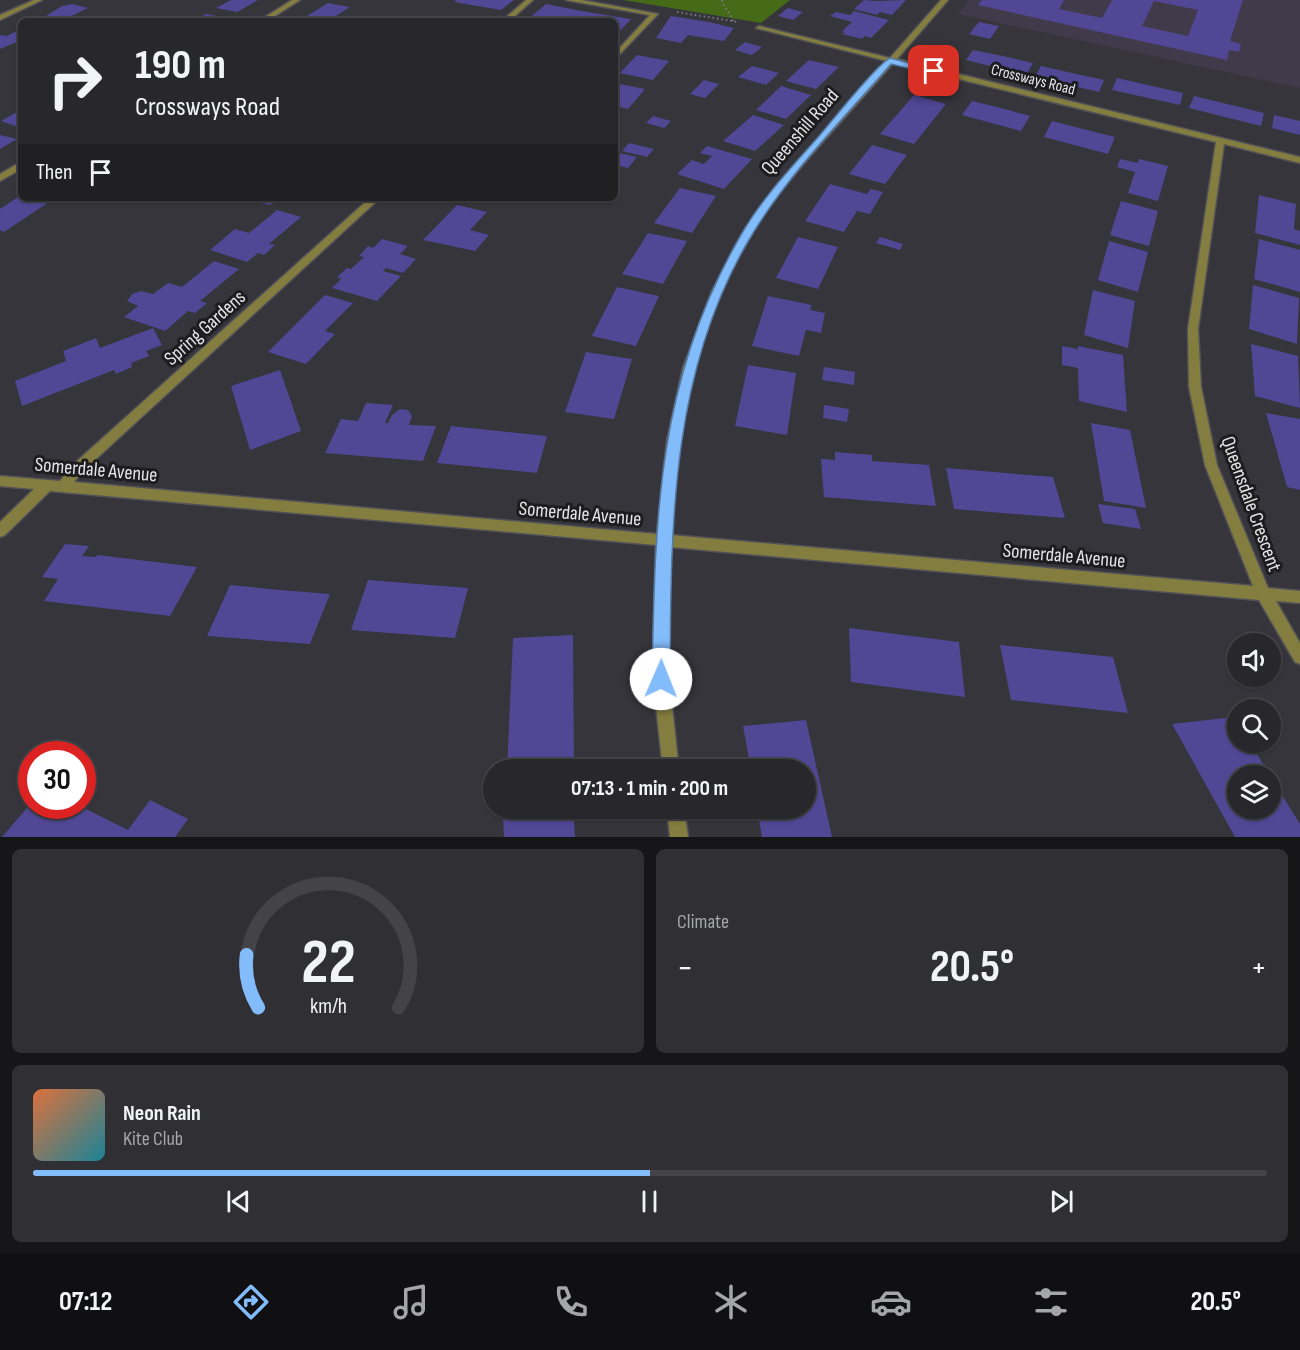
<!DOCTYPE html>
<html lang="en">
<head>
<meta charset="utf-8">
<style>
	body { margin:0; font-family:"Sofia Sans Condensed",sans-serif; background:#303034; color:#f1f3f6; height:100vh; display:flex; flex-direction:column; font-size:22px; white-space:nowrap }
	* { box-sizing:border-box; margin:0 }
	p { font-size:20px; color:#a5a6a9 }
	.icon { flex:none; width:33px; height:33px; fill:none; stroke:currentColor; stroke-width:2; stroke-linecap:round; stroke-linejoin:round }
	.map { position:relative; height:837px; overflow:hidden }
	.sheet { display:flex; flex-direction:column; gap:12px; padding:12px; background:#161618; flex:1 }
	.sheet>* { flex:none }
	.banner { position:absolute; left:18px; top:18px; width:600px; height:183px; border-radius:9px; box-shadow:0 2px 4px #0004,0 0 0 2px #444448; background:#28282c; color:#f1f3f6; overflow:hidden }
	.tools { position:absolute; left:1227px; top:633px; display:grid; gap:12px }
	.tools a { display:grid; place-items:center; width:54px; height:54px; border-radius:50%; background:#28282c; box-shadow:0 2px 4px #0004,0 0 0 2px #444448; font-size:30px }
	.speed { position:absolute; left:18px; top:741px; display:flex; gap:12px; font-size:30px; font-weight:700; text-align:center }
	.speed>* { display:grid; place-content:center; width:78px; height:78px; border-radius:50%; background:#28282c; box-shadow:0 2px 4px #0004,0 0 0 2px #444448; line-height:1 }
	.speed .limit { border:9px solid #d22; background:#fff; color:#111 }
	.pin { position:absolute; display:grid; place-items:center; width:51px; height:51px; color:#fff; margin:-26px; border-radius:12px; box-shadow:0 3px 9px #0006 }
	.me { position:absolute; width:66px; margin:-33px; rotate:1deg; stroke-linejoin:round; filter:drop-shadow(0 0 4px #0008) }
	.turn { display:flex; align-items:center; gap:21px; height:126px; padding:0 18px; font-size:27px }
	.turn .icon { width:78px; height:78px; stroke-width:2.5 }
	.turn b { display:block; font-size:42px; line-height:51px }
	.then { display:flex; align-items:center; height:57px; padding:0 18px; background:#0003; gap:12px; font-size:22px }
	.big { font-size:45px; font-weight:700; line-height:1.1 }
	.sheet .tile { flex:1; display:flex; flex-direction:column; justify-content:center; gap:9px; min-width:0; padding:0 21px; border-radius:9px; background:#303034 }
	.sheet .dial { align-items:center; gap:0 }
	.dial svg { height:156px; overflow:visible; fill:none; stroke:#444448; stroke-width:7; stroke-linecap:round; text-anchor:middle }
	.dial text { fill:#f1f3f6; stroke:none }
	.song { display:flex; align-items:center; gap:18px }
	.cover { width:72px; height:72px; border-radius:9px; background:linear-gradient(135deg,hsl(20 70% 55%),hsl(190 70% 35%)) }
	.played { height:6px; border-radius:3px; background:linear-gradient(90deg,#83bcfb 50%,#444448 50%) }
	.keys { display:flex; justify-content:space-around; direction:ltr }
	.heat { display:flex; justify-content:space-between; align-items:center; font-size:33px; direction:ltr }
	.sheet .tiles { flex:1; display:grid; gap:12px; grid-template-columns:1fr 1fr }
	.tile:last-child { grid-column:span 2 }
	.trip { position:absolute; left:483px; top:759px; width:333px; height:60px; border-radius:30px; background:#28282c; box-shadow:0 2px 4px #0004,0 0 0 2px #444448; font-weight:700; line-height:60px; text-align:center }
	.dock { display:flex; height:96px; justify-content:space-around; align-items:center; background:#101012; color:#a5a6a9 }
	.dock .icon { width:42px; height:42px }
	.dock .selected { color:#83bcfb }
	.dock b { font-size:27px; color:#f1f3f6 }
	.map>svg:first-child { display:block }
	.education { fill:#413a4b }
	.green { fill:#466b18 }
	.building { fill:#514795; fill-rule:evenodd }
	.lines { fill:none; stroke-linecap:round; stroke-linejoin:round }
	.minor-casing { stroke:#515157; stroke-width:3 }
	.path { stroke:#79797f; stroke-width:2; stroke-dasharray:1.5 3; stroke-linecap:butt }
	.minor { fill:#847d40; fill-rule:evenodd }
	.route { fill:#83bcfb; stroke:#557aa3; stroke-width:1.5 }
	.labels { text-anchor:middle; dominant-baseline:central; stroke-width:6; stroke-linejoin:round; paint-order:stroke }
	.far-street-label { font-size:16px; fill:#e5e5e9; stroke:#1d1d1f }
	.street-label { font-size:20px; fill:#e5e5e9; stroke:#1d1d1f }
</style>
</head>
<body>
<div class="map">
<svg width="1300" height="837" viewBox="0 0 1300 837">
	<rect width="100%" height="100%" fill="#35353b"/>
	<path class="education" d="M969,0H1300V88L958,14Z"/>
	<path class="green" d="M623,0H790L761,23Z"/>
	<path class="building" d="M231,0H258L237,12L216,8Z
		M456,0H514L501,10L454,2Z
		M864,0L875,1L906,0L892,15L880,12L877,15L854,9Z
		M982,0H1064L1059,9L1102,18L1112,0H1243L1230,41L1241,44L1239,52L1229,50L1227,60L978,5ZM1154,1L1198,10L1188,36L1142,26Z
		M328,3L350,7L328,21H299Z
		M72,4L88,8L61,21H38L62,6Z
		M546,4L587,12L631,19L619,32L615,31V21L572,18L568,21H558L532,16Z
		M788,8L803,12L793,20L778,16Z
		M854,11L889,20L871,38L865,36L862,39L842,34L845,32L842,31L852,22L830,16L836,12L850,15Z
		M206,14L227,18L222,21H193Z
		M671,16L709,22L734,28L724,41L688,35L681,43L656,38Z
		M979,22L999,26L990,39L969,34Z
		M21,29V40L0,49V35L7,36Z
		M745,42L762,47L752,55L735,50Z
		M973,50L1003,56L1033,63L1026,75L966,60Z
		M637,55L669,61L653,80L620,73Z
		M809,60L839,67L816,89L786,81Z
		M752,66L779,73L766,85L738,77Z
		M1041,66L1072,73L1104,80L1099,92L1035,77Z
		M1117,78L1183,93L1180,105L1112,90Z
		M704,80L719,84L705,98L690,94Z
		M615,83L645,89L628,109L615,106Z
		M781,86L811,95L786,119L756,110Z
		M914,95L946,104L914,144L880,134Z
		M1194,96L1264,113L1261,126L1189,108Z
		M972,101L1001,108L1030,116L1021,131L962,115Z
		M21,110V128L1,121Z
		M753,115L784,125L755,151L723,141Z
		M1274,115L1300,121V135L1272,128Z
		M653,116L671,121L664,128L646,123Z
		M1052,121L1083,129L1115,137L1108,154L1044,137Z
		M0,135L17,139L0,149Z
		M629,143L654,149L647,157L622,151Z
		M872,145L907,155L885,184L849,174Z
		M707,146L752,159L724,189L677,174L692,160L704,164L712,156L700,153Z
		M615,152L637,157L628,168L615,165Z
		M1120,159L1138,163L1139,159L1168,166L1158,201L1128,193L1135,172L1117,167Z
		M830,184L867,194L871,189L883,192L870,214L857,211L844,232L805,221Z
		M680,188L716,196L692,233L654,223Z
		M21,195V198H55L4,232L0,230V209Z
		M1259,195L1296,204L1294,229L1300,231V245L1255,233Z
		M283,198L270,205L245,199L246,198Z
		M1121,201L1158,211L1149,246L1110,235Z
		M457,205L487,212L470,230L489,235L475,251L423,240Z
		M277,210L301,217L269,244L275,245L264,255L258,253L247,262L210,250L235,229L249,233Z
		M648,233L687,241L663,284L622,274Z
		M798,237L838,247L818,289L776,278Z
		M880,237L903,244L900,250L876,243Z
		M382,239L408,246L400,254L416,259L403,273L386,268L383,271L401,276L377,301L332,288L341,279L337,277L347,268L351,269L364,257L359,256L368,246L373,248Z
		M1259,239L1300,250V292L1254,279Z
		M1109,241L1148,252L1138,292L1098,280Z
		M214,261L239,269L200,301L207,303L195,313L188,311L165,331L124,317L138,306L127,301L132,294L141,291L153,294L168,283L182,287Z
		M1253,285L1299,298L1297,344L1249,329Z
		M617,287L659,296L636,346L592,336Z
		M1093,290L1135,301L1128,348L1084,335Z
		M325,295L353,303L325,331L335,334L306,364L268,352Z
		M768,296L812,305L810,310L825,313L821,333L806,330L799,356L752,346Z
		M153,328L162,345L146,351L149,356L131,363L132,367L116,374L114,370L22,406L15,381L66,361L63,351L96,338L100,348Z
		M1251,344L1298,356L1300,408L1255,396Z
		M1062,346L1078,349V346L1123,355L1127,412L1079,401L1078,368L1062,365Z
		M586,352L632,359L614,419L565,412Z
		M748,365L796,373L787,435L735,426Z
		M824,367L855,372L854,385L822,380Z
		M280,370L301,431L250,450L231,386Z
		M366,403L393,405L385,423H388L392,415L400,409L408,410L412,416L409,425L436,426L423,461L325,453L341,419L358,421Z
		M824,405L849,409L847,422L823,418Z
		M1266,413L1300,419V490L1287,487Z
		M1091,423L1130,430L1146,508L1104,501Z
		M451,426L547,436L537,473L437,463Z
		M835,452L872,455V461L929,465L936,506L824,497L821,459L835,460Z
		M946,468L1053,477L1065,518L954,509Z
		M1098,504L1135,509L1141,529L1103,523Z
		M65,544L89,546L82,556L96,557L97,555L197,567L170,616L44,601L58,579L42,577Z
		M368,580L468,588L455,638L351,630Z
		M230,585L280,590L330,594L310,644L207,636Z
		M849,628L959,642L965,697L851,682Z
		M573,635L574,770H507L513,638Z
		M1000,645L1113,657L1128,713L1011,700Z
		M1234,717L1238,722V742H1250L1270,776H1238V808H1270V776L1300,824V837H1235L1172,724Z
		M806,720L832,837H762L757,808H806V770H751L743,726Z
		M150,800L188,819L175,837H2L32,802V806H80L128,830Z
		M560,808H573L575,837H504L503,817Z"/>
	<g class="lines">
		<defs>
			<path id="minor" d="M34,0H42L0,20V15Z
				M292,0H300L267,21H259Z
				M526,0H533L509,21H502Z
				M566,0H581L658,14L615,59V53L650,15Z
				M941,0H948L897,59L1300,157V163L1224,144L1198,329L1201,387L1217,465L1268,588L1300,591V603L1276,601L1300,643V664L1295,662L1259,600L670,547L669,679L679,770H663L653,679L656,545L50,491L5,535L0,537V522L34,489L0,486V476L60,481L76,462L370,198H380L84,470L74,482L657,534L667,441L683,368L712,291L742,234L776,186L887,61L756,28L759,26L890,58ZM893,63L1216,142L1188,329L1189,387L1205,465L1253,586L670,535C673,504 674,471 679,440C694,351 726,261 782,190C817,146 857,105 893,63Z
				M21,162V169L0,181V174Z
				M667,808H684L688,837H670Z"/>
		</defs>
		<use href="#minor" class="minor-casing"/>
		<path class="path" d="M722,0C724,9 731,13 733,21
			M677,12L738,22"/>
		<use href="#minor" class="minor"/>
	</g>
	<path class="route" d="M890,58L938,71L934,74L891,64C844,118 791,171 753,233C670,368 671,525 670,679L667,685L661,687L655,685L652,679C655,517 657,379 741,235C762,198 792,167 820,135C833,120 876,65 890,58Z"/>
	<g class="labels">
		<g class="far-street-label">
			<text transform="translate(1033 80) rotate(14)">Crossways Road</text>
		</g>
		<g class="street-label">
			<text transform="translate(800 132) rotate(-49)">Queenshill Road</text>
			<text transform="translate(205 328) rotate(-42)">Spring Gardens</text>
			<text transform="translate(96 470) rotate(5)">Somerdale Avenue</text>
			<text transform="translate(1251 504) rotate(70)">Queensdale Crescent</text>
			<text transform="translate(580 514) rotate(5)">Somerdale Avenue</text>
			<text transform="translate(1064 556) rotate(5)">Somerdale Avenue</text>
		</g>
	</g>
</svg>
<div class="tools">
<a><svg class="icon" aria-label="sound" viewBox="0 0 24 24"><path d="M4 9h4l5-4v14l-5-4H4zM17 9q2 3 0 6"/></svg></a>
<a><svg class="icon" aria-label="search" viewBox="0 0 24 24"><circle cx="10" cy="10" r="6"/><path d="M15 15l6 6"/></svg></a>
<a><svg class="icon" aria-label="layers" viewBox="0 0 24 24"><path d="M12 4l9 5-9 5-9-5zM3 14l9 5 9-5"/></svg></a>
</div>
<div class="speed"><div class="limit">30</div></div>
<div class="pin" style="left:934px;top:71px;background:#d93025"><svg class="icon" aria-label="arrive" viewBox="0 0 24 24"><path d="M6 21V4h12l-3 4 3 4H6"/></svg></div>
<svg class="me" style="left:661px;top:679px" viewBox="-20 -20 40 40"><circle r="19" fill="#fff"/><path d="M0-13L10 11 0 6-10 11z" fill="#83bcfb"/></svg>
<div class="trip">07:13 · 1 min · 200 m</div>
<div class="banner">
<div class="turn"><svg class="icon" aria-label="right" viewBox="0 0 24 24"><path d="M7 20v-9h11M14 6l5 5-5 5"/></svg><div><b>190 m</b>Crossways Road</div></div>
<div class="then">Then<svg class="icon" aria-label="arrive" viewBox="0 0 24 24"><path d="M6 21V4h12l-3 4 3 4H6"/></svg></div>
</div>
</div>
<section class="sheet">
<div class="tiles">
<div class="tile dial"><svg viewBox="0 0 100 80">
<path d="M14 69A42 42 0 1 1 86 69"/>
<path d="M14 69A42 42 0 0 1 8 42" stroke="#83bcfb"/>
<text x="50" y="56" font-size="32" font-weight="700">22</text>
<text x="50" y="72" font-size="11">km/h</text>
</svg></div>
<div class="tile"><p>Climate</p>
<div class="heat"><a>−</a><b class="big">20.5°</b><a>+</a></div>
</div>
<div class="tile">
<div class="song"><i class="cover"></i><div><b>Neon Rain</b><p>Kite Club</p></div></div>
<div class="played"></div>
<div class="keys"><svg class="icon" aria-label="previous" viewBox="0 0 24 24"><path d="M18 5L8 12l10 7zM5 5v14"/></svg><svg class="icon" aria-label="pause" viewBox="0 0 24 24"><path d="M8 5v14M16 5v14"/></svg><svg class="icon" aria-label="next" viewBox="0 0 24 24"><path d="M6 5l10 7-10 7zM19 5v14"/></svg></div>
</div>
</div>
</section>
<nav class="dock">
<b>07:12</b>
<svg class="icon selected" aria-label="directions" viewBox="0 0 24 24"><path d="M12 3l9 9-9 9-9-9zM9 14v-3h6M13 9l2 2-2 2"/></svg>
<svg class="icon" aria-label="music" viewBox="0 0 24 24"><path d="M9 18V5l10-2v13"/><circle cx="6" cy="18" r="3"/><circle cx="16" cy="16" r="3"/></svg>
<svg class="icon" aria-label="phone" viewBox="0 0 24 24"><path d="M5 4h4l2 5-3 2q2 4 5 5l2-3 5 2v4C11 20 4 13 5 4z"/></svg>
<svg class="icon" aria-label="climate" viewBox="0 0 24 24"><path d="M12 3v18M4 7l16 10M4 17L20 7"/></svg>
<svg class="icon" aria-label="car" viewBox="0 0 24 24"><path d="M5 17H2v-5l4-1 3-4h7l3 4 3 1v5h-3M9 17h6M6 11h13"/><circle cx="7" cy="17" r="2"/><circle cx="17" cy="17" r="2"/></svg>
<svg class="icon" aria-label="filters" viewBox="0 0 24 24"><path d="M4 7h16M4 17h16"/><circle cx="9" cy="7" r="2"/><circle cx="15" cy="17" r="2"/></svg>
<b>20.5°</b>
</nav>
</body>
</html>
